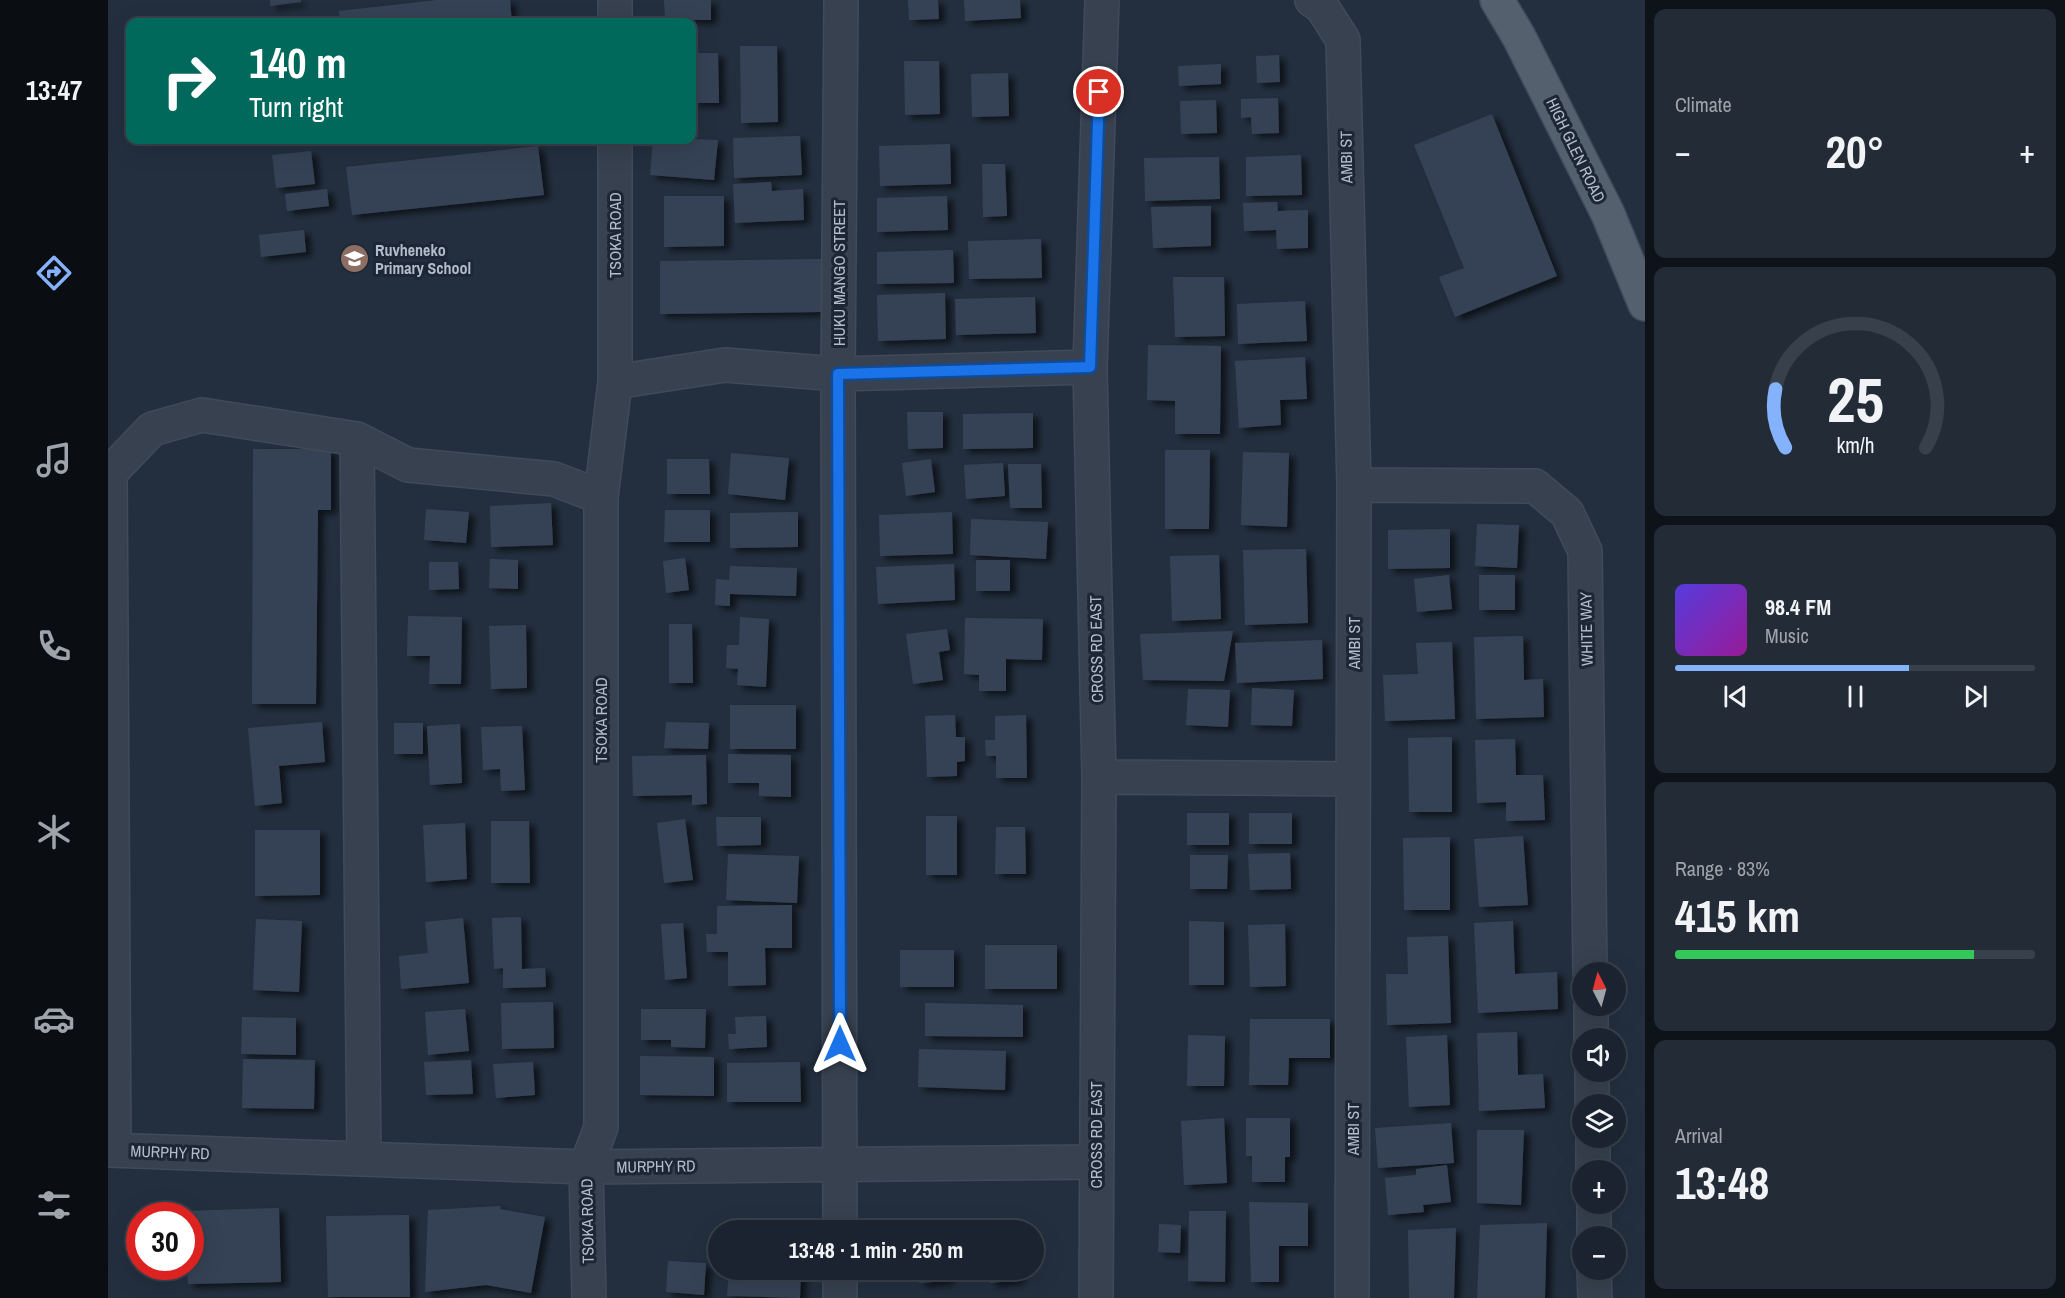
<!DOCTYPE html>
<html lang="en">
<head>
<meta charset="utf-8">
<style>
	body { margin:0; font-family:"Archivo Narrow",sans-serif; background:#232b37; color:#f1f3f6; height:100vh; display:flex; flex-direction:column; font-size:22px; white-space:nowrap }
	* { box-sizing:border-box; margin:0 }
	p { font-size:20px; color:#9fa4aa }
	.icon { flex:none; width:33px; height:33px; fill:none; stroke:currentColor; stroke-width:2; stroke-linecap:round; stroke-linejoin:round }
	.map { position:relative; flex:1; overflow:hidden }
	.panel { display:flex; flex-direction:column; gap:9px; padding:9px; background:#0e131a; width:420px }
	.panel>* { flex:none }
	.hud { position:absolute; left:18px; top:18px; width:570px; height:126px; border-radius:12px; box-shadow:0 6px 24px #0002,0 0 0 2px #38404b; background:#00695c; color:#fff; overflow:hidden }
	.needle { width:39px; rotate:354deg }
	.controls { position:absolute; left:1464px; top:962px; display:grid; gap:12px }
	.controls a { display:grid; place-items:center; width:54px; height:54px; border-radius:50%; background:#1a232f; box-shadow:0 6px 24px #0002,0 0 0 2px #38404b; font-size:30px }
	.speed { position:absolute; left:18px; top:1202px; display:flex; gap:12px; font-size:30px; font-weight:700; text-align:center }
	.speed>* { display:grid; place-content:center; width:78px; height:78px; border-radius:50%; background:#1a232f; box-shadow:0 6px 24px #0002,0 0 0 2px #38404b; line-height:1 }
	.speed .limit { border:9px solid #d22; background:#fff; color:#111 }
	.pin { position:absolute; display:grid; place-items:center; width:51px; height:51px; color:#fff; margin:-26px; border:3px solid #fff; border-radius:50%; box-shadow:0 2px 6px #0007 }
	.me { position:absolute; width:66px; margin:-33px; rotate:0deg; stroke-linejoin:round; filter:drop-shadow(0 0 4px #0008) }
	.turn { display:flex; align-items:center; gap:21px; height:126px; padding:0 24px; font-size:27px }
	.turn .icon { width:78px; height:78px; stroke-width:2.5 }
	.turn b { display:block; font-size:42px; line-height:51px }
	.big { font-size:45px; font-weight:700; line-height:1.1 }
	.panel .card { flex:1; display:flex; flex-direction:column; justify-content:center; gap:9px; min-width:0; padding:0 21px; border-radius:12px; background:#232b37 }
	.panel .dial { align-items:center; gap:0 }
	.dial svg { height:156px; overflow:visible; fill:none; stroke:#38404b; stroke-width:7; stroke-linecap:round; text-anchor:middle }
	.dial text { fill:#f1f3f6; stroke:none }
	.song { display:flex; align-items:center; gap:18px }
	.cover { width:72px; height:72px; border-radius:9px; background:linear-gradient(135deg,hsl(250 70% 55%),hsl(300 70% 35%)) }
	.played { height:6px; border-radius:3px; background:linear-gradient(90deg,#85b2fd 65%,#38404b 65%) }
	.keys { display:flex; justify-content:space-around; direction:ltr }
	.heat { display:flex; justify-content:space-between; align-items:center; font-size:33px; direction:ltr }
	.charge { height:9px; border-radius:4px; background:linear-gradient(90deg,#34c759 83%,#38404b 0) }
	.trip { position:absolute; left:600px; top:1220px; width:336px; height:60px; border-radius:30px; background:#1a232f; box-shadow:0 6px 24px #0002,0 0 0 2px #38404b; font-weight:700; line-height:60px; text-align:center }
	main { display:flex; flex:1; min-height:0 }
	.dock { display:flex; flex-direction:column; width:108px; justify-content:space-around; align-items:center; background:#0a0e13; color:#9fa4aa }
	.dock .icon { width:42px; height:42px }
	.dock .on { color:#85b2fd }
	.dock b { font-size:27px; color:#f1f3f6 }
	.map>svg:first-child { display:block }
	.building { fill:#354355; filter:url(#shadow) }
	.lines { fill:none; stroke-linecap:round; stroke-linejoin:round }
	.street-casing { stroke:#404a58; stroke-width:36 }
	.primary-casing { stroke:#404a58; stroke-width:36 }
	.street { stroke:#37414f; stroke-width:33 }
	.primary { stroke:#55606f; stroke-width:33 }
	.route-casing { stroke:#114b97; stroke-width:15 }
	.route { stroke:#1a73e8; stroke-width:10 }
	.labels { text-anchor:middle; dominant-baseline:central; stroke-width:6; stroke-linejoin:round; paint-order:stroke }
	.street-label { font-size:16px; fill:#b3bcca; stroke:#1c2634 }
	.poi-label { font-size:16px; font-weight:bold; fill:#b3bcca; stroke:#1c2634; text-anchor:start }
</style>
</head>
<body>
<main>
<nav class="dock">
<b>13:47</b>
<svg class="icon on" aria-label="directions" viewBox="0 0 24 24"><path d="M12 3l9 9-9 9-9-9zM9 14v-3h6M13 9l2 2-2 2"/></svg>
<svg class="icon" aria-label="music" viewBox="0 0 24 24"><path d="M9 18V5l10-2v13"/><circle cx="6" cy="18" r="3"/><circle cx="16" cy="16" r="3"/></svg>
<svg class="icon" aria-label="phone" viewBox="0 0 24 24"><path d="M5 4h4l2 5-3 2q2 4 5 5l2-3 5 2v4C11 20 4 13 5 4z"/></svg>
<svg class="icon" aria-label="climate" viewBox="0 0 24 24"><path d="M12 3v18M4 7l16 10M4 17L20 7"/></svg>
<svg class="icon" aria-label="car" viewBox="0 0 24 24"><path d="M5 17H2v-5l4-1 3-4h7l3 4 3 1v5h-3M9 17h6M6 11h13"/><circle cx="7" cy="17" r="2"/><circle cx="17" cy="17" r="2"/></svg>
<svg class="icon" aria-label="filters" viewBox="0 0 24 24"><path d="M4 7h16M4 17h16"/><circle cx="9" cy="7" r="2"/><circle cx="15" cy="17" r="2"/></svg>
</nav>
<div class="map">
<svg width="1537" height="1298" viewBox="0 0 1537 1298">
	<defs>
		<filter id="shadow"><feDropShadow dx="6" dy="4" stdDeviation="3" flood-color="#0009"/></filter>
	</defs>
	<rect width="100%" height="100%" fill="#232f3f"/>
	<path class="building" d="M162,0H193V2L162,6Z
		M329,0H402L404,22H232L231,11Z
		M556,0H603V20H557Z
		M800,0H830L831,19L801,20Z
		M856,0H912L913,18L857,21Z
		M632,46H669L670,122L633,123Z
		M584,53H610L611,103H584Z
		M1171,55L1172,82L1149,83L1148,56Z
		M796,61H831L832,114L797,115Z
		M1113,64V84L1071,86L1070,66Z
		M900,73L901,116L864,117L863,74Z
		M1170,98L1171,133L1144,134L1143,117L1133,118V99Z
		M1108,100L1109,133L1073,134L1072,101Z
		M1384,114L1449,276L1347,317L1331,277L1356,268L1306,145Z
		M692,136L694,175L626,178L625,138Z
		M584,139L610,140L606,180L542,175L545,140Z
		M842,144L843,184L772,186L771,146Z
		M430,146L436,195L244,215L238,167Z
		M203,151L207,184L168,188L164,155Z
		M1193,155L1194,195L1138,196V157Z
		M1111,157L1112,199L1037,201L1036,158Z
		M874,164H897L899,216L875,217Z
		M663,182L664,191L695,189L696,220L627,223L625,184Z
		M219,189L221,206L179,211L177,194Z
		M556,196H616V246L556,247Z
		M839,196L840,230L769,232V198Z
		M1169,202L1170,211L1200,210V248L1169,249L1168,230L1136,231L1135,203Z
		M1103,206V246L1045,248L1043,207Z
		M196,230L198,252L153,257L151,235Z
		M933,239L934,278L861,279L860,241Z
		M845,250L846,283L769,284V252Z
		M713,259L714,312L552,314V261Z
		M1065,277H1116L1117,336L1067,337Z
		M837,293L838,339L770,341L769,295Z
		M927,297L928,333L848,335L847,299Z
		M1197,301L1199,341L1130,344L1129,304Z
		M1040,345L1113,346L1112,434H1067V401L1039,400Z
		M1197,357L1199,399L1172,400L1173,425L1131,428L1127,361Z
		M799,412H835V448L800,449Z
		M925,413V448L855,449V414Z
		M145,449H223V510H210L208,704H144Z
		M1057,450H1102L1101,529H1057Z
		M1135,452L1181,453L1179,527L1133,525Z
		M623,453L681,458L677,500L620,494Z
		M559,459H601L602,494H559Z
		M823,459L827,492L798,496L794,463Z
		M895,463L897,496L858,499L856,465Z
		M900,464H933L934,508H902Z
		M443,503L445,545L383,547L382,506Z
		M318,509L361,512L358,543L316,540Z
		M557,510H602V542H556Z
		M690,512V547L622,548V513Z
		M844,512L845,554L772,556L771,515Z
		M863,519L940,522L938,559L862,555Z
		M1369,524L1411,525L1409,568L1367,566Z
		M1342,529V568L1280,569V530Z
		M1198,549L1200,623L1137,625L1135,550Z
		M1111,555L1113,619L1064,621L1062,556Z
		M577,558L581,590L558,593L555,561Z
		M382,559L410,560V589L381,588Z
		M868,560H902V591H868Z
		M321,562H350L351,589L321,590Z
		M846,564L847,600L770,604L768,567Z
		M622,566L689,568L688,596L622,594V606L607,605L608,579L621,580Z
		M1341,575L1344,609L1309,612L1306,579Z
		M1371,575H1407V610H1371Z
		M300,616L354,617L353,684H321L322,656H299Z
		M632,617L661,619L658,687L629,685L630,669L618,668L619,645H631Z
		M857,618L935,619L934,660L898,659V691H871V675L856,674Z
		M561,624H584L585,683H561Z
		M418,625L419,688L383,689L381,626Z
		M839,629L842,650L831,652L835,680L805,684L798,634Z
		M1125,631L1116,681L1035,680L1032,634Z
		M1415,636L1416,680L1435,679L1436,717L1368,719L1366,637Z
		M1214,640L1215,679L1129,683L1127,643Z
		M1344,642L1347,719L1277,721L1275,675L1310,674L1308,643Z
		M1144,688L1186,690L1184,726L1143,725Z
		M1080,689L1122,690L1120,727L1078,725Z
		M622,705H688V749H622Z
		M847,715L848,737H857V761L849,762V776L819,777L817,716Z
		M918,715L919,778H888V756H878L877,740H887V716Z
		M214,722L217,762L171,766L174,803L147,806L140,728Z
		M558,722L601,723L600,749L556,748Z
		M286,723H315V754H286Z
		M352,724L354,783L322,785L319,726Z
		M414,726L417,790L393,791L392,769L375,770L373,727Z
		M1344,737V812H1301L1300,738Z
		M1407,739L1408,775H1435L1437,820L1398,821V802L1369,803L1367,740Z
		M620,754L683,755V797L651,796V783H620Z
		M598,755L599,804L584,805V795L525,796L524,756Z
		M1079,813H1121V845H1079Z
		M1141,813H1184V844H1141Z
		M818,816H849V875H818Z
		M608,817H653V845L609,846Z
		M577,819L585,880L556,883L549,823Z
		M383,821H421L422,883H383Z
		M357,823L359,879L318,882L315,825Z
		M888,827H917L918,874H887Z
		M147,830H212V895L147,896Z
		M1415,836L1420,905L1371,907L1366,839Z
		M1342,837V910H1296L1295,838Z
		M1182,853L1183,889L1142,890L1140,854Z
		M620,854L691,856L689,903L618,900Z
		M1082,855H1120L1119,889H1082Z
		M684,905V948H657L658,985L620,986V952H599L598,934H609V906Z
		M413,917L414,969L437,968L438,987L395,988V968L386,969L384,918Z
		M355,918L361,983L293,989L291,956L320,953L317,922Z
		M148,919L194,921L191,992L145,990Z
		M1081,921L1116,922V985H1081Z
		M1405,921L1407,974L1449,972L1450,1009L1370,1013L1366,923Z
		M575,923L579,978L557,980L553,924Z
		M1177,924L1178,986L1142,987L1140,925Z
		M1340,936L1343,1023L1279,1025L1278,974H1300L1299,937Z
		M877,945H949V989H877Z
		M792,950H846V987H792Z
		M445,1002L446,1048L394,1049L393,1003Z
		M817,1003L915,1005V1037L817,1036Z
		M357,1009L361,1051L320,1055L317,1012Z
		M533,1009H598L597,1048L563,1047V1040H533Z
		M658,1016L659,1047L621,1049L620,1034H628L627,1017Z
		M134,1017L188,1018V1055L133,1054Z
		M1142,1019H1222V1058H1181L1180,1085H1141Z
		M1409,1032L1410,1075L1435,1074L1437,1108L1371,1111L1369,1033Z
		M1080,1035L1117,1036L1116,1086H1079Z
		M1339,1035L1342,1105L1301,1107L1298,1037Z
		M811,1049L898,1051L897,1090L810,1087Z
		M532,1056L606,1057V1096L532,1095Z
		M135,1059L207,1060L206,1109L134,1108Z
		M363,1060L365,1094L318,1095L316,1062Z
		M425,1062L427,1095L388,1098L385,1064Z
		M692,1062L693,1102H619V1063Z
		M1116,1118L1119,1183L1076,1185L1073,1121Z
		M1138,1118H1182V1157H1177V1182H1144V1156H1138Z
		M1343,1123L1346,1163L1270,1168L1267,1128Z
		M1369,1130H1416L1413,1205L1369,1203Z
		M1339,1165L1343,1202L1315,1205L1316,1212L1280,1215L1277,1178L1308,1175V1169Z
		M1141,1202L1200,1203V1246H1171V1282H1143Z
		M393,1206L392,1209L437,1217L423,1293L378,1285L317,1292L320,1210Z
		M171,1208L173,1282L80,1284L79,1266H82V1215H78V1211Z
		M1081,1211H1118L1117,1282L1080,1281Z
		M301,1215L302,1297H220L218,1216Z
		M1439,1223L1437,1298H1369L1372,1225Z
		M1051,1224L1073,1225L1072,1253L1050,1252Z
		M1348,1228L1346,1298H1301L1300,1230Z
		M560,1261L598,1263L596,1295L558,1292Z
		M621,1269H693L692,1298L619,1296Z
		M810,1269H840V1281L811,1283Z
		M881,1269H910L911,1280L882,1283Z"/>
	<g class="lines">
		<defs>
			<path id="street" d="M507,0V22
				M1204,0L1214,7L1235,40L1246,485L1244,1298
				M507,382L617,365L730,374L982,367
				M249,439L256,1159
				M1246,485L1427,486L1459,513L1477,551L1482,972
				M991,777L1245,779
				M1483,1005V1038
				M1484,1071V1104
				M1485,1137V1170
				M0,1150L478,1167L988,1162
				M6,1150L2,473L44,429L94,415L249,439L300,465L446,479L493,497
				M1486,1203V1236
				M732,1230L730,374L733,0
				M1486,1269L1487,1298
				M481,1298L478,1167L493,1127V497L507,382V140
				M732,1298V1269
				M988,1298L991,777L982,367L994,0"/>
			<path id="primary" d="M1389,0L1411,37L1500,214L1537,304"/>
		</defs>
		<use href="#street" class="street-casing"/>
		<use href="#primary" class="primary-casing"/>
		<use href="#street" class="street"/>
		<use href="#primary" class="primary"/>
	</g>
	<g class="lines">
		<defs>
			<path id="route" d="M732,1044L730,374L982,367L991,92"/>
		</defs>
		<use href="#route" class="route-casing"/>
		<use href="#route" class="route"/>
	</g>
	<defs>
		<symbol id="school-disc" viewBox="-11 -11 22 22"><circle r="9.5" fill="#8d6e63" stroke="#1c2634"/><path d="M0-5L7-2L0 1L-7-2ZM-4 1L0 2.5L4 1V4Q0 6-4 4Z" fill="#fff"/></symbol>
	</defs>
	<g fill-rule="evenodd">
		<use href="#school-disc" x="230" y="242" width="33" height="33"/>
	</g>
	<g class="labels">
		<g class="street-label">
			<text transform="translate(1468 150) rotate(64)">HIGH GLEN ROAD</text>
			<text transform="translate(1238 157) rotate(-91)">AMBI ST</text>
			<text transform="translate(507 235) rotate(-90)">TSOKA ROAD</text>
			<text transform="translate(731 273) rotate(-90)">HUKU MANGO STREET</text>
			<text transform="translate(1478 629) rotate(-91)">WHITE WAY</text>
			<text transform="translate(1246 643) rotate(-90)">AMBI ST</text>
			<text transform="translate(988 649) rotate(-91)">CROSS RD EAST</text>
			<text transform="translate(493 720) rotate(-90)">TSOKA ROAD</text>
			<text transform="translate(1245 1129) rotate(-90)">AMBI ST</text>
			<text transform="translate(988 1135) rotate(-90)">CROSS RD EAST</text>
			<text transform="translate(62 1152) rotate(2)">MURPHY RD</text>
			<text transform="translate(548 1166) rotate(-1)">MURPHY RD</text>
			<text transform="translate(479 1221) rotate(-91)">TSOKA ROAD</text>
		</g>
		<g class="poi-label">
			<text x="267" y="250">Ruvheneko<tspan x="267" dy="18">Primary School</tspan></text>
		</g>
	</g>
</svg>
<div class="controls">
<a><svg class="needle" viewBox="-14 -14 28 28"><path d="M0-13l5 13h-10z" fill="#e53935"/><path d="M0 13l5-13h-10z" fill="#9fa4aa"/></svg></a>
<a><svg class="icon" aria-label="sound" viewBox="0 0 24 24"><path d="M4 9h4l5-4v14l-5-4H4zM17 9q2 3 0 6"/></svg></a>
<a><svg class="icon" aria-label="layers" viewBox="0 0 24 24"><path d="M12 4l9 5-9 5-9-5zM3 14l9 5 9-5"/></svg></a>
<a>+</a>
<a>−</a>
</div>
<div class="speed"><div class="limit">30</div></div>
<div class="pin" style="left:991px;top:92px;background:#d93025"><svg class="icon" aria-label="arrive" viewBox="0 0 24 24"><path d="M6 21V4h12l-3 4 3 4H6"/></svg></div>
<svg class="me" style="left:732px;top:1044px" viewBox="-20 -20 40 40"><path d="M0-17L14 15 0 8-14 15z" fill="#1a73e8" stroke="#fff" stroke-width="4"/></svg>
<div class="trip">13:48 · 1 min · 250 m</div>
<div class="hud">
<div class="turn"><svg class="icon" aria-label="right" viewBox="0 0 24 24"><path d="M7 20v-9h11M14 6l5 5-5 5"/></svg><div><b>140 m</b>Turn right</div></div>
</div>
</div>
<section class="panel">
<div class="card"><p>Climate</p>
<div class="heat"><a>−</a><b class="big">20°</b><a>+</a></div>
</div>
<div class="card dial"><svg viewBox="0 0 100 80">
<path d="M14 69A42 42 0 1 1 86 69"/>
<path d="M14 69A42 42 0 0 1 9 39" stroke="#85b2fd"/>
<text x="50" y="56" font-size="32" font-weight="700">25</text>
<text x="50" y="72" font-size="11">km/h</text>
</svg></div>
<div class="card">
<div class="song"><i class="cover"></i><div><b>98.4 FM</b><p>Music</p></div></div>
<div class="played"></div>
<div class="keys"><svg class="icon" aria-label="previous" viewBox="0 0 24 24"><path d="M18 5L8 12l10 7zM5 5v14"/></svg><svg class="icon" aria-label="pause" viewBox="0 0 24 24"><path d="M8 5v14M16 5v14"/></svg><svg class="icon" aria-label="next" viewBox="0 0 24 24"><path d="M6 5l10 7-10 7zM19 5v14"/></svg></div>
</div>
<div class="card"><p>Range · 83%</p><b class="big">415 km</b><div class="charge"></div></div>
<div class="card"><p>Arrival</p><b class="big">13:48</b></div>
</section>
</main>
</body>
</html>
